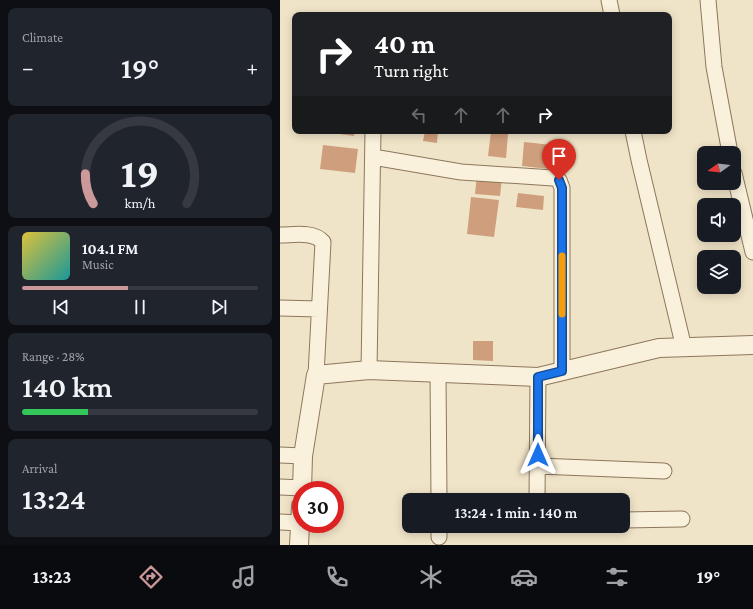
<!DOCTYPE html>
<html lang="en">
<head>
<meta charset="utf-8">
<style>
	body { margin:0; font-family:"Crimson Pro",serif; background:#20242c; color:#f1f3f6; height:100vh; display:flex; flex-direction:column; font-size:15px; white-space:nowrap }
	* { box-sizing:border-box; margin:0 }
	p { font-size:13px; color:#9ea1a6 }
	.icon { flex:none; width:22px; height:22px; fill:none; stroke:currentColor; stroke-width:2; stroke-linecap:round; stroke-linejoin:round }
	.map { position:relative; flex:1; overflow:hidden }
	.sheet { display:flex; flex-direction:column; gap:8px; padding:8px; background:#0d0f14; width:280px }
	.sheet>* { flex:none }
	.guide { position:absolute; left:12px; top:12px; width:380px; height:122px; border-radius:8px; box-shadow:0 2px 10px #0003; background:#202124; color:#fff; overflow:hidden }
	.needle { width:26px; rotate:255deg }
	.controls { position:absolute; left:417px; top:146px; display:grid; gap:8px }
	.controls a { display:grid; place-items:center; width:44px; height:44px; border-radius:8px; background:#171b24; box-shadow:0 2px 10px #0003; font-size:20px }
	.speed { position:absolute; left:12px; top:481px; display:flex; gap:8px; font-size:20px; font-weight:700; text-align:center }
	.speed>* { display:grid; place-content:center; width:52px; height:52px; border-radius:50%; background:#171b24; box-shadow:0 2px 10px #0003; line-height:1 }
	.speed .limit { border:6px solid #d22; background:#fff; color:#111 }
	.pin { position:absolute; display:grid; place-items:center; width:34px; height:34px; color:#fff; margin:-41px -17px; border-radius:50% 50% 50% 0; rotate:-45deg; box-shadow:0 0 4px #0007 }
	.pin .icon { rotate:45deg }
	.me { position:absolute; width:44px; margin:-22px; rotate:0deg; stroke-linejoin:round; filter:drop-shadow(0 0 3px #0008) }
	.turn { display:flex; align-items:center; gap:14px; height:84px; padding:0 16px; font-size:18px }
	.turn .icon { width:52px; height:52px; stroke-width:2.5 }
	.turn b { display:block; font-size:28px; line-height:34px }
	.lanes { display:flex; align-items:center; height:38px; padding:0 16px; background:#0003; justify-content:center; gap:20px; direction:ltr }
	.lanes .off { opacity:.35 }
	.big { font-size:30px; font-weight:600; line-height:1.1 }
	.sheet .tile { flex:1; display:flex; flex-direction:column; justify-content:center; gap:6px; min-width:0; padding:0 14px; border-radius:8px; background:#20242c }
	.sheet .dial { align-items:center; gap:0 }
	.dial svg { height:104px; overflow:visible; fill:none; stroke:#363941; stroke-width:7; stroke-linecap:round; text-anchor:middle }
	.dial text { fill:#f1f3f6; stroke:none }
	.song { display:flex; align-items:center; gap:12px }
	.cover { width:48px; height:48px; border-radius:6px; background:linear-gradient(135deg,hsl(50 70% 55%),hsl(180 70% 35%)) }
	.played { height:4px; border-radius:2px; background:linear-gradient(90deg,#cc999b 45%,#363941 45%) }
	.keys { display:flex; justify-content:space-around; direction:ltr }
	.heat { display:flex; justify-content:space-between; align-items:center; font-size:22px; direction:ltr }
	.charge { height:6px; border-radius:3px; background:linear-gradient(90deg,#34c759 28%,#363941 0) }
	.trip { position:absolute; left:122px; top:493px; width:228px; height:40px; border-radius:8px; background:#171b24; box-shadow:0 2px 10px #0003; font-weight:600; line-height:40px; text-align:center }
	.tab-bar { display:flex; height:64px; justify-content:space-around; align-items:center; background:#090b0e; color:#9ea1a6 }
	.tab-bar .icon { width:28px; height:28px }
	.tab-bar .current { color:#cc999b }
	.tab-bar b { font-size:18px; color:#f1f3f6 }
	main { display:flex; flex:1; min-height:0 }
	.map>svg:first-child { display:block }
	.building { fill:#cf9f7d }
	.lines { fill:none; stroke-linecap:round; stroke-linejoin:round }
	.minor-casing { stroke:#8d765c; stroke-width:17 }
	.tertiary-casing { stroke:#8d765c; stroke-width:20 }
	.minor { stroke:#faf1dc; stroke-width:15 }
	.tertiary { stroke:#faf1dc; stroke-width:18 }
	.route-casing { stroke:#114b97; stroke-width:10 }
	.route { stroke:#1a73e8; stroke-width:7 }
	.slow { stroke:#f59e0b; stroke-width:7 }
</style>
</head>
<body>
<main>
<section class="sheet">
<div class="tile"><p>Climate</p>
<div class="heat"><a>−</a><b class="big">19°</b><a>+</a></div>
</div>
<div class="tile dial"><svg viewBox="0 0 100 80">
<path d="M14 69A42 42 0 1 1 86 69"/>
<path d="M14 69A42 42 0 0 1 8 46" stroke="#cc999b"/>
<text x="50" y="56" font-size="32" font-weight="700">19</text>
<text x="50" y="72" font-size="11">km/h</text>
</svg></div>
<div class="tile">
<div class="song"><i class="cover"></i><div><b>104.1 FM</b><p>Music</p></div></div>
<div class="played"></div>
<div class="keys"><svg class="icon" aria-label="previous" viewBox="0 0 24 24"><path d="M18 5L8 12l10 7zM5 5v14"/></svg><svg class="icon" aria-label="pause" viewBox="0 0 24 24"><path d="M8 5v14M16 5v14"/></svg><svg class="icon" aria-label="next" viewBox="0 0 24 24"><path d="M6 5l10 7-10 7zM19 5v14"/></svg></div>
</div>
<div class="tile"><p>Range · 28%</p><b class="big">140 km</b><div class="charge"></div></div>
<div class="tile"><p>Arrival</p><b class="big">13:24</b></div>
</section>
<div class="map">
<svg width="473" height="545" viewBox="0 0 473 545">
	<rect width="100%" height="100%" fill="#f0e4c8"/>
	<path class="building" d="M38,131H75L74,136Z
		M145,131H158L157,143L143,141Z
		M211,132L228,134L226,158L208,156Z
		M244,142L272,145L269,169L242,166Z
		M43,145L78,149L75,173L40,169Z
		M197,175L222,178L220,196L195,194Z
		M238,193L264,196L263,210L236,207Z
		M191,197L219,200L214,237L187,234Z
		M193,341H213V361L193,360Z"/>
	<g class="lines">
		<defs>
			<path id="minor" d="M329,0L332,15
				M428,0L434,67L450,153
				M353,131L359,160L404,348
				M93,157L181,172L273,178L279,180L282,188V371
				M454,173L473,252
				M0,235C14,235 33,231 43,242L36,375
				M0,308L39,309
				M89,370L93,131
				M158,373L159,500
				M0,455L23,456
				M258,466L384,471
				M0,487L22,488
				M257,500L258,377
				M343,520L402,519
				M0,522L20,523
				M159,526V537"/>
			<path id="tertiary" d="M22,490L23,456L36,375L89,370L258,377L379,348L473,345
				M19,545L21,506"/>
		</defs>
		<use href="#minor" class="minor-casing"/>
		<use href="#tertiary" class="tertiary-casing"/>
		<use href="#minor" class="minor"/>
		<use href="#tertiary" class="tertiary"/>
	</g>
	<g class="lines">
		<defs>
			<path id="route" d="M258,455V377L282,371V188L279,180"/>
		</defs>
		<use href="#route" class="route-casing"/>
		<use href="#route" class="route"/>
		<path class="slow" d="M282,256V314"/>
	</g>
</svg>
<div class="controls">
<a><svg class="needle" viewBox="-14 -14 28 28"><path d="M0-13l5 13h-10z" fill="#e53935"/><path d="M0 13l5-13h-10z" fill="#9ea1a6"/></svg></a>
<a><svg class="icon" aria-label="sound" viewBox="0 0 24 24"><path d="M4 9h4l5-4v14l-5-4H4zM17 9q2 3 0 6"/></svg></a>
<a><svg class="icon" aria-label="layers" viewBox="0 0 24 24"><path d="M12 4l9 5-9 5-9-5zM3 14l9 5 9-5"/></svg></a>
</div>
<div class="speed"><div class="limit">30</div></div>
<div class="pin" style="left:279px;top:180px;background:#d93025"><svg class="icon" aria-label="arrive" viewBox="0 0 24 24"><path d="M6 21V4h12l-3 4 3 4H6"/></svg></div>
<svg class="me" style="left:258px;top:455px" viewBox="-20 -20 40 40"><path d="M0-17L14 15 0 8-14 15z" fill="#1a73e8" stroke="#fff" stroke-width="4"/></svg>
<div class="trip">13:24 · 1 min · 140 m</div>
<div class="guide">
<div class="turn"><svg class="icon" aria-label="right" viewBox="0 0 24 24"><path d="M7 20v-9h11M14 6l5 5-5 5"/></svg><div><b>40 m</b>Turn right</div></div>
<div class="lanes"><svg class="icon off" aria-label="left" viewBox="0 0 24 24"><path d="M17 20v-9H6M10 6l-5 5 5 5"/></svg><svg class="icon off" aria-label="ahead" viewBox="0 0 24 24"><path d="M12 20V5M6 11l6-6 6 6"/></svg><svg class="icon off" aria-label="ahead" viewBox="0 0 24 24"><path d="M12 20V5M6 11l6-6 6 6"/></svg><svg class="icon" aria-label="right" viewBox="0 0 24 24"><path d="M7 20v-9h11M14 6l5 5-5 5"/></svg></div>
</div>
</div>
</main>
<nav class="tab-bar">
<b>13:23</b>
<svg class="icon current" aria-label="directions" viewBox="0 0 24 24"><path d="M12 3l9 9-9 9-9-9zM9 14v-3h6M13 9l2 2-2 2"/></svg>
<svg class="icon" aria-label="music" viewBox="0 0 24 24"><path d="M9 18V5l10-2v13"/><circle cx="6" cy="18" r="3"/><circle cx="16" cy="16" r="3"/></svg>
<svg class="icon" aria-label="phone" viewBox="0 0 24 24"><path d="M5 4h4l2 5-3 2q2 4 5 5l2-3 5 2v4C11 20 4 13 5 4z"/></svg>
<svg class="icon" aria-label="climate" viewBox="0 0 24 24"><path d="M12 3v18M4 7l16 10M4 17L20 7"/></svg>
<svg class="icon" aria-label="car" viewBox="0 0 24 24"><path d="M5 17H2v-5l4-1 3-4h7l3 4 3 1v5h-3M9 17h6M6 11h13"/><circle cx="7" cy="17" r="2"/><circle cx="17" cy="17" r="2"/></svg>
<svg class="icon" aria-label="filters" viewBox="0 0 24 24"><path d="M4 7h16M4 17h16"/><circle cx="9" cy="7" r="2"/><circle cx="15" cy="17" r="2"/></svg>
<b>19°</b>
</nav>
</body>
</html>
